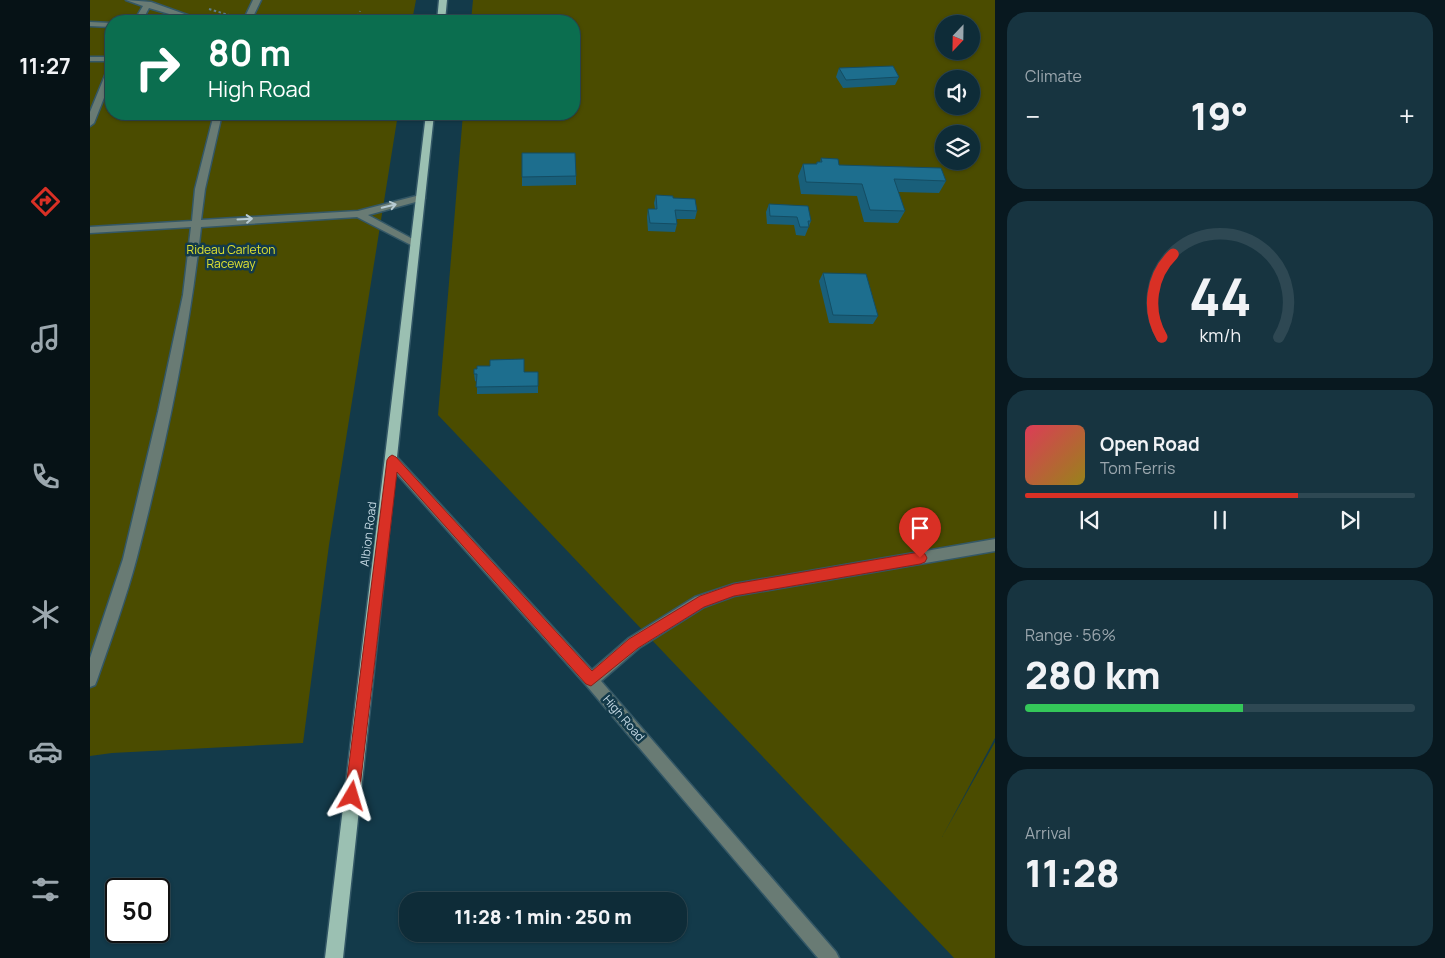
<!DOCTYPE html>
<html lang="en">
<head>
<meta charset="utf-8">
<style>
	body { margin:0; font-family:Manrope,sans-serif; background:#173440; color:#f1f3f6; height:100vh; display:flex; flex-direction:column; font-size:19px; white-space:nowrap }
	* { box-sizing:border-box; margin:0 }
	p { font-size:16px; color:#9ba7ae }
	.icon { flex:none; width:28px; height:28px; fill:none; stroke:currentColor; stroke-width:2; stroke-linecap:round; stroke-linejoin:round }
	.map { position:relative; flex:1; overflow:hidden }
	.panel { display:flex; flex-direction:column; gap:12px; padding:12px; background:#08181f; width:450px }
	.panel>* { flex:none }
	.banner { position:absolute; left:15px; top:15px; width:475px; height:105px; border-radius:20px; box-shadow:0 1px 4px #0004,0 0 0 1px #2e4853; background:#0b6e4f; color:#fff; overflow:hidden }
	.needle { width:32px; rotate:202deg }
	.tools { position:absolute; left:845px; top:15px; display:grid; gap:10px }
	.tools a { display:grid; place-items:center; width:45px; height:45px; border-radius:50%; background:#0e2c38; box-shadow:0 1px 4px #0004,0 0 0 1px #2e4853; font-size:25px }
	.speed { position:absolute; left:15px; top:878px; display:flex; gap:10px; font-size:25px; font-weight:700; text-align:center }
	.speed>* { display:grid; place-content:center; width:65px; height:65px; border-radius:50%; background:#0e2c38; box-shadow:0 1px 4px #0004,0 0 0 1px #2e4853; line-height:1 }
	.speed .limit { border:2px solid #111; border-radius:8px; background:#fff; color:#111 }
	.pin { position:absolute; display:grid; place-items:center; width:42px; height:42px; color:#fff; margin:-51px -21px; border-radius:50% 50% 50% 0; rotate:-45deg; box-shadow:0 0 5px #0007 }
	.pin .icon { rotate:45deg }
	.me { position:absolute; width:55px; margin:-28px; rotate:7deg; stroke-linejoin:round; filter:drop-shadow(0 0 4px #0008) }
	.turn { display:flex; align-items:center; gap:18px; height:105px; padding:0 20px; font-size:22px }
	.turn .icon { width:65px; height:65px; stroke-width:2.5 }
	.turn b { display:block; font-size:35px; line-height:42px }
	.big { font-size:38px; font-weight:800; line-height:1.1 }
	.panel .tile { flex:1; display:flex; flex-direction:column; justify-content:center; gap:8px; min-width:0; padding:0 18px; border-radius:20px; background:#173440 }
	.panel .dial { align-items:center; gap:0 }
	.dial svg { height:130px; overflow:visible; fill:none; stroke:#2e4853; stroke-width:7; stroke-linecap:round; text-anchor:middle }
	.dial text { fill:#f1f3f6; stroke:none }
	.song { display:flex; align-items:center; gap:15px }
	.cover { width:60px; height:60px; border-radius:8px; background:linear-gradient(135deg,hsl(350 70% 55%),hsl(50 70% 35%)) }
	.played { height:5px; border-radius:2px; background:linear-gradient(90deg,#d93025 70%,#2e4853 70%) }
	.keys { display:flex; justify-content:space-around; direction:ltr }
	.heat { display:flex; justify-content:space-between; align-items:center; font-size:28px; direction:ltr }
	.charge { height:8px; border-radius:4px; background:linear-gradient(90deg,#34c759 56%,#2e4853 0) }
	.trip { position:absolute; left:309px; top:892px; width:288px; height:50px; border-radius:20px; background:#0e2c38; box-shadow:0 1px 4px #0004,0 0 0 1px #2e4853; font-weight:800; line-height:50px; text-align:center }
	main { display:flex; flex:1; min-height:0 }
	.tab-bar { display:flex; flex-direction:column; width:90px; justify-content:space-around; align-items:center; background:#061216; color:#9ba7ae }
	.tab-bar .icon { width:35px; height:35px }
	.tab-bar .current { color:#d93025 }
	.tab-bar b { font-size:22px; color:#f1f3f6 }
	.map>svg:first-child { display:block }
	.green { fill:#4b4c00; fill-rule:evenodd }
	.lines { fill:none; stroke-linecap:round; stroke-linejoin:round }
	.minor-casing { stroke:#335766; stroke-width:3 }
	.major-casing { stroke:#335766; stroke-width:3 }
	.path { stroke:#5f7e8c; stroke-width:2; stroke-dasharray:2.5 2.5; stroke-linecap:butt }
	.minor { fill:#697b74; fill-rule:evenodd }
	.major { fill:#9bc0b2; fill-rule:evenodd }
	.wall { fill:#195f7a }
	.building { fill:#1d6e8e; stroke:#144d63 }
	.oneway { stroke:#b7cbd3 }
	.route { fill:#d93025; stroke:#8d1f18 }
	.labels { text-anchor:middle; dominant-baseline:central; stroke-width:5; stroke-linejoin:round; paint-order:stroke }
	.park-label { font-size:12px; fill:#dfe131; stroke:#133a4a }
	.street-label { font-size:12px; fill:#c5d9e4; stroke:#133a4a }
</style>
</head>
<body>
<main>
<nav class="tab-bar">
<b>11:27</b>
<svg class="icon current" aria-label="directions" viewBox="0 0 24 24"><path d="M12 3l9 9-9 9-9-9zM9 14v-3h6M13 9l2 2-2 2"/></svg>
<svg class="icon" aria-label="music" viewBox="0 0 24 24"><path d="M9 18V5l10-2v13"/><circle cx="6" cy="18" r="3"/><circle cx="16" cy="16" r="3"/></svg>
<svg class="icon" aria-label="phone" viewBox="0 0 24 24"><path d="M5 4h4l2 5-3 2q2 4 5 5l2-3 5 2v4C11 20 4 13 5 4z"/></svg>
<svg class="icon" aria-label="climate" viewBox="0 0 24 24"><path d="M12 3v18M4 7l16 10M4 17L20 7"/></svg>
<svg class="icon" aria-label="car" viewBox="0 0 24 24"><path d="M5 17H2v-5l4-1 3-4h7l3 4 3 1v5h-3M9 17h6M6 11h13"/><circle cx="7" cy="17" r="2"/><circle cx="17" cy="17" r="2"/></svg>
<svg class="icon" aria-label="filters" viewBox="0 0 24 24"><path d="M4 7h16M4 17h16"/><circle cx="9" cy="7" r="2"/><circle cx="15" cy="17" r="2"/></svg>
</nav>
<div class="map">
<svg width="905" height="958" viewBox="0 0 905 958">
	<rect width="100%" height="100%" fill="#133a4a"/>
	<path class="green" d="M0,0H326L322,21H21V114H308L239,545L213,743L22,753L0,756Z
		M383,0H905V738L852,837L905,742V958H864L348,415L373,114H484V21H381ZM854,24H881V51H854ZM854,79H881V106H854ZM854,134H881V161H854Z"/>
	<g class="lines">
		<defs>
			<path id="minor" d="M36,0L61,2L114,21H103L59,8L52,21H44L53,6Z
				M163,0H171L161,21H153Z
				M0,22L21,23V27L0,26Z
				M0,57H21V61H0Z
				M18,68H21V80L4,123L0,126V112Z
				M124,114H132L115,189L111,220L268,211L330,195L335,198L333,200L278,215L330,243L325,246L321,245L267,217L111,227C99,338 75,449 47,557C36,599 21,639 7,680L5,685L0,687V658L33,559L68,412L93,295L101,227L0,233V227L102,221L105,189Z
				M302,455L306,456L502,670L539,638L605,597L644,584L905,539V551L644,596L614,607L549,648L511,681L746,952L749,958H728L496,685L298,464L296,460L298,456Z"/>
			<path id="major" d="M349,0H357L355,21H347Z
				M336,114H344L253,958H235Z"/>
		</defs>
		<use href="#minor" class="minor-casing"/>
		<use href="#major" class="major-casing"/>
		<path class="path" d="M119,9L142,16
			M175,19L219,21
			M266,21L270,11"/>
		<use href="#minor" class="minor"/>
		<use href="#major" class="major"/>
	</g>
	<path class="wall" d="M749,68L809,77L805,85L753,88L746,77Z
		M432,153L486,176V185L432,186Z
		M731,158L749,165L856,181L849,193L808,192L815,211L808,223L774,222L767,196L711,194L708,176L713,164H726L727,162H730Z
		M566,195L583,198L607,211L605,219H586L587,224L585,232L558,231L557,217L558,209H565L564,203Z
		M679,204L721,221L715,236L706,235L704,225L677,224L676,212Z
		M733,273L788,316L783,324L739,323L729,281Z
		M387,369L434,372H448V393L387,394V382L385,381L384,374Z"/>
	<path class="building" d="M803,66L809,77L756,80L749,68Z
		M432,153H485L486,176L432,177Z
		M731,158L748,159L749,165L851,168L856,181L804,179L815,211L780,210L772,184L716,182L713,164H727V162H732Z
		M566,195L583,196V198L605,199L607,211L585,210L587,224L560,223L558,209H567Z
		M679,204L718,206L721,221H718L719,227H710L707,217L680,216Z
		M733,273L776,274L788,316L743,315Z
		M434,359V372H448V386L386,387L387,374H384V369H387V366H400V360Z"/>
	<defs><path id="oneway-shaft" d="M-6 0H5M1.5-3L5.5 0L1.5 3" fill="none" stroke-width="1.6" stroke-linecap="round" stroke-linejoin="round" transform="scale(1.25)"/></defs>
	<g class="oneway">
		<use href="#oneway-shaft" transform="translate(299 206) rotate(-14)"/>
		<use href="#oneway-shaft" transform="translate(155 219) rotate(-3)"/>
	</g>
	<path class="route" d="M302,455L306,457L502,671L539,639L610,596L644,584L830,552L835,554L837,558L835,562L830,564L644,596L614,607L548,648L501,686L496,684L307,472L269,796L267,801L262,803L257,801L255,796L297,460L299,457Z"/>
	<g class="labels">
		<g class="park-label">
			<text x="141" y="249">Rideau Carleton<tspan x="141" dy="14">Raceway</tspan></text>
		</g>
		<g class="street-label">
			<text transform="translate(278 534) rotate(-83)">Albion Road</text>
			<text transform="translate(534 718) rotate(49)">High Road</text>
		</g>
	</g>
</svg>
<div class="tools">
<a><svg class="needle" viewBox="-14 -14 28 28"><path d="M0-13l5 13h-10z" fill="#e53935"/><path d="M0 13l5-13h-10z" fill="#9ba7ae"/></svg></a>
<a><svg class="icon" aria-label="sound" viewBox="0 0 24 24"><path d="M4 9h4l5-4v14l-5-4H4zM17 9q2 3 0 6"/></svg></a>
<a><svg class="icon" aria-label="layers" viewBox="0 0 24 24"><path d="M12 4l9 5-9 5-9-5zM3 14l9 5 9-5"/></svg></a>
</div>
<div class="speed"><div class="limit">50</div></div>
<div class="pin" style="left:830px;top:558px;background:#d93025"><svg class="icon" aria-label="arrive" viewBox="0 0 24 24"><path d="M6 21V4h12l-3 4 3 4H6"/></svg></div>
<svg class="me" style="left:262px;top:796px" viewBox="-20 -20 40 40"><path d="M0-17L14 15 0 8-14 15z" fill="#d93025" stroke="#fff" stroke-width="4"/></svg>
<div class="trip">11:28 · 1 min · 250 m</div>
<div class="banner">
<div class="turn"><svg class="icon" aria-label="right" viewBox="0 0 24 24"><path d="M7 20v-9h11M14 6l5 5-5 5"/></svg><div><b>80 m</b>High Road</div></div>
</div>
</div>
<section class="panel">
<div class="tile"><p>Climate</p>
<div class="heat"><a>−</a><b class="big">19°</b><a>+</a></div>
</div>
<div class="tile dial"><svg viewBox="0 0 100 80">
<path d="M14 69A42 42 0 1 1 86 69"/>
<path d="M14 69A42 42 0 0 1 21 18" stroke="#d93025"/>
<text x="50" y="56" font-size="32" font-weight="700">44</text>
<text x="50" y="72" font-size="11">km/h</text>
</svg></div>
<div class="tile">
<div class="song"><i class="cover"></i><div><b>Open Road</b><p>Tom Ferris</p></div></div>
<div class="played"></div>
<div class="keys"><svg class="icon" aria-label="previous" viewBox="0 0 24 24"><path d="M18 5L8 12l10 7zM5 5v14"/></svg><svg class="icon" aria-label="pause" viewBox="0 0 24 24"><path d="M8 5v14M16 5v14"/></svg><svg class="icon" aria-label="next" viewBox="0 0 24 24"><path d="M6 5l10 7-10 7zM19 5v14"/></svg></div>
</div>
<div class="tile"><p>Range · 56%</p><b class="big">280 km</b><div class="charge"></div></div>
<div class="tile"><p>Arrival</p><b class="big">11:28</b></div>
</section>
</main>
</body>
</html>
